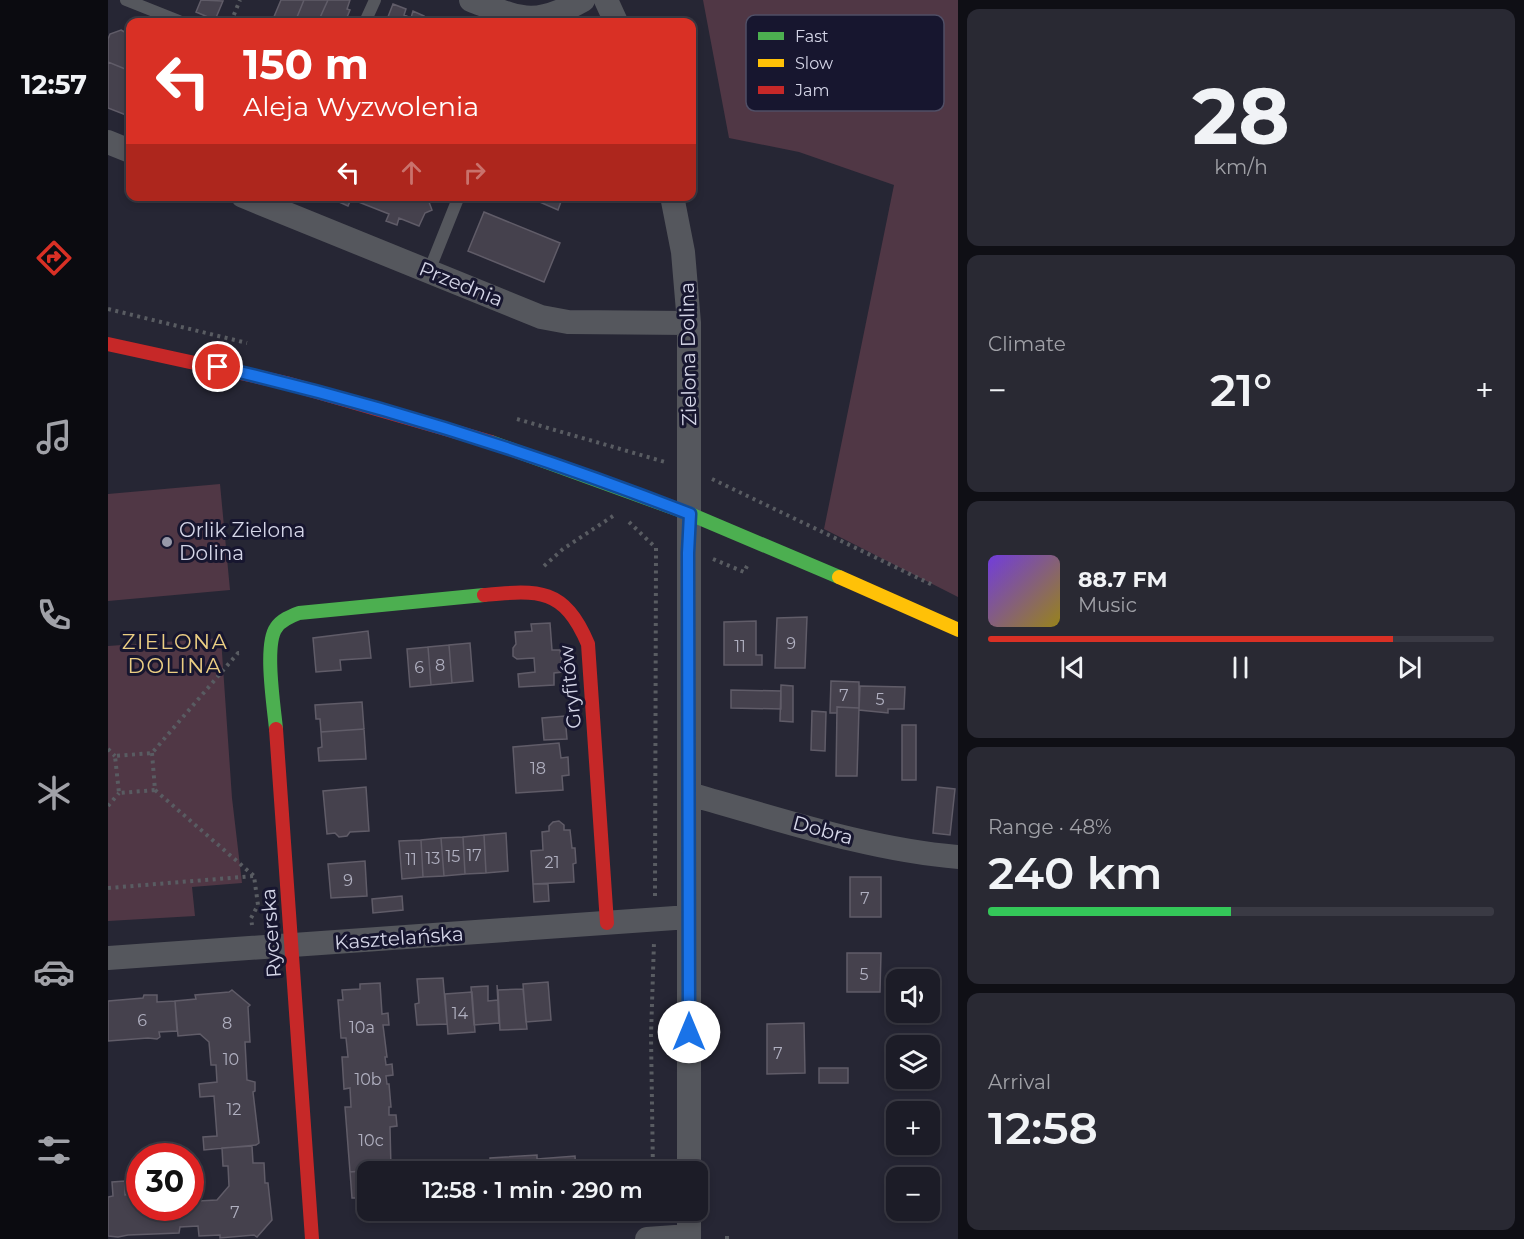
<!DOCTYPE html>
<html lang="en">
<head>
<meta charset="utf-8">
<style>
	body { margin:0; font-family:Montserrat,sans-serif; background:#292933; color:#f1f3f6; height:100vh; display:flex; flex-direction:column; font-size:22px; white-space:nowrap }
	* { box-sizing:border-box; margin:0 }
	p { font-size:20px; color:#a0a1a7 }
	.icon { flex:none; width:33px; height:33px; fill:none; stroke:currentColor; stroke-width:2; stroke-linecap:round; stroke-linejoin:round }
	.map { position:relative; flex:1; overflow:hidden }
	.panel { display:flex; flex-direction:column; gap:9px; padding:9px; background:#0f0f15; width:566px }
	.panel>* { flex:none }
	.hud { position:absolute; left:18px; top:18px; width:570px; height:183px; border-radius:12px; box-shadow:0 3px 9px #0003,0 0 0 2px #3a3a44; background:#d93025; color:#fff; overflow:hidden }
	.controls { position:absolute; left:778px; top:969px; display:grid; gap:12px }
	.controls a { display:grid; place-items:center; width:54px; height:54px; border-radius:12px; background:#1c1c27; box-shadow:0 3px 9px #0003,0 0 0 2px #3a3a44; font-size:30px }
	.speed { position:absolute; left:18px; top:1143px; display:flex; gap:12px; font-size:30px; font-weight:700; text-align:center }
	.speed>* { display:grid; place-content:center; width:78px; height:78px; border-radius:50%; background:#1c1c27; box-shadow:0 3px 9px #0003,0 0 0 2px #3a3a44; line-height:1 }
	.speed .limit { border:9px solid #d22; background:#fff; color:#111 }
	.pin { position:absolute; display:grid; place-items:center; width:51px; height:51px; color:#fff; margin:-26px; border:3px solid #fff; border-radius:50%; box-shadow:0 2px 6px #0007 }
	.me { position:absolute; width:66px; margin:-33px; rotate:0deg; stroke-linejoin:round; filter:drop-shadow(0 0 4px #0008) }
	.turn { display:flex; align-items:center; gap:21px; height:126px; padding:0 18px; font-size:27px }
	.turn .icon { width:78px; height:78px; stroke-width:2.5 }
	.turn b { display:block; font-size:42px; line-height:51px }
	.lanes { display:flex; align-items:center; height:57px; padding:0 18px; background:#0003; justify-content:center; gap:30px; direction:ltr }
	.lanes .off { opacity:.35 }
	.big { font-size:45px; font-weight:600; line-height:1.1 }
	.panel .card { flex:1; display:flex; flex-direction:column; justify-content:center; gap:9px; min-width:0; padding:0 21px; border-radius:12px; background:#292933 }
	.panel .dial { align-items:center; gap:0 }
	.dial b { font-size:78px; line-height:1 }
	.song { display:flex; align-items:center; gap:18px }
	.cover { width:72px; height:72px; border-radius:9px; background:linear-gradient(135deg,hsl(260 70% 55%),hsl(50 70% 35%)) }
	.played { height:6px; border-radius:3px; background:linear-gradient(90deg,#d93025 80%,#3a3a44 80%) }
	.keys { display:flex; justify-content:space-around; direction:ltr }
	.heat { display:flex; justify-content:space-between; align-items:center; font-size:33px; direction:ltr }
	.charge { height:9px; border-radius:4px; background:linear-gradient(90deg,#34c759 48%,#3a3a44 0) }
	.trip { position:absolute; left:249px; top:1161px; width:351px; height:60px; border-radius:12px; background:#1c1c27; box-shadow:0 3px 9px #0003,0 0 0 2px #3a3a44; font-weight:600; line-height:60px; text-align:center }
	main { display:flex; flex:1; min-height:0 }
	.tab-bar { display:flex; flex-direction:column; width:108px; justify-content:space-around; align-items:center; background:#0b0b10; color:#a0a1a7 }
	.tab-bar .icon { width:42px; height:42px }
	.tab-bar .current { color:#d93025 }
	.tab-bar b { font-size:27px; color:#f1f3f6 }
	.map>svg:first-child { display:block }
	.green { fill:#503745 }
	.building { fill:#45414d; stroke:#605c68; stroke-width:1.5 }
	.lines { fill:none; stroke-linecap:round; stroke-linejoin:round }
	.path { stroke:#595c62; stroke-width:4; stroke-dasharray:3 4.5; stroke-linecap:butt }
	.lane { stroke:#55575d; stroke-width:12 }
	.street { stroke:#55575d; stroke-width:24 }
	.fast { stroke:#4caf50; stroke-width:14 }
	.slow { stroke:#ffc107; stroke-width:14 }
	.jam { stroke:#c62828; stroke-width:14 }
	.route-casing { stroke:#114b97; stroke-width:15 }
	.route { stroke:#1a73e8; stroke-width:10 }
	.poi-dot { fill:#9798a8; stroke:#17162f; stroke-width:2 }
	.labels { text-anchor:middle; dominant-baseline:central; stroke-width:6; stroke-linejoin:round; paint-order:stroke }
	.number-label { font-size:16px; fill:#b0b0c0 }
	.street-label { font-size:20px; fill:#d4d5e7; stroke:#17162f }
	.poi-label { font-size:20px; fill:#d4d5e7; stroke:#17162f; text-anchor:start }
	.neighbourhood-label { font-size:21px; letter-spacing:1.5px; fill:#ebce83; stroke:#17162f }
	.key { fill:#17162f; stroke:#504f66; stroke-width:1.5 }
	.key-label { font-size:16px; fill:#d4d5e7 }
</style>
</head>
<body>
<main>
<nav class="tab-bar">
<b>12:57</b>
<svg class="icon current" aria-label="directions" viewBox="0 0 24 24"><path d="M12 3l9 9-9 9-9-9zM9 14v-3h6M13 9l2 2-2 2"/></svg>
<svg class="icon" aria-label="music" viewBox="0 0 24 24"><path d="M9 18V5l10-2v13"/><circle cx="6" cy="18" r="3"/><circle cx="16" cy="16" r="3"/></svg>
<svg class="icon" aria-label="phone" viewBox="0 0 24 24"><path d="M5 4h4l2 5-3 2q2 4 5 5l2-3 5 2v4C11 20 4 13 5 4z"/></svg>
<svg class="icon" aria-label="climate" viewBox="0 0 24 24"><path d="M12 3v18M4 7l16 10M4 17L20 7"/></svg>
<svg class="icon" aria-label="car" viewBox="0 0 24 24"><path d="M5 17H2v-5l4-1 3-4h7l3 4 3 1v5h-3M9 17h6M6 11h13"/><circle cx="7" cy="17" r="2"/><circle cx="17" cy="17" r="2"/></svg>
<svg class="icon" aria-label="filters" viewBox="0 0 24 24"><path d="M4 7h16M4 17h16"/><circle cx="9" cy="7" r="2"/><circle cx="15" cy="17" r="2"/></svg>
</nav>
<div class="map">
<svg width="851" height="1239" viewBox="0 0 851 1239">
	<rect width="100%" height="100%" fill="#262634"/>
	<path class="green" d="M595,0H850V597L716,529L786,185L691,152L621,138Z
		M112,484L122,590L0,601V494Z
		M113,638L124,798L134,883L84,887L87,916L0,921V646Z"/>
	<path class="building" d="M93,0L115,1L107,20L88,12Z
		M173,0H196L187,22H173L165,19Z
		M196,0H220L210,22H187Z
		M220,0H242L239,9L242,10L237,22H210Z
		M285,4L298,9L296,15L303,18L305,11L316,16L314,22H278Z
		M13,30L22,35V71L0,62V39L2,34Z
		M0,62L22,71V104L18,115L0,108Z
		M231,196H323L321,202L324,210L317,213L311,226L291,218L289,225L278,221L281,214L243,199L240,206L229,201Z
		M418,196H455L450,210Z
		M376,212L452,243L436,282L360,251Z
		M699,617L697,668H667L669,618Z
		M648,621V655H654V665H616V622Z
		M442,623L444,650H452L455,672L446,673V685L411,687L410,674L427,672L426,658L409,659L405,656V648L408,644L407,632L424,631L423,624Z
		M260,631L263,658L232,660L233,670L208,672L205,638Z
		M362,643L365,681L344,683L341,645Z
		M341,645L344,683L323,685L320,647Z
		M320,647L323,685L302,687L299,649Z
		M723,681L751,682V708L729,707V713H722Z
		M673,685L685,686V722L672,721Z
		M752,686L797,687L796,709H780V713L751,710Z
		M623,690L673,691V709L623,708Z
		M254,702L256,729L213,732L212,719H208L207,705Z
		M729,707L751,708L749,776H728Z
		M704,711L718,712L717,751L703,750Z
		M457,716L459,739L436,740L434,718Z
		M794,725H808V780H794Z
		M256,729L258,759L211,761L210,748L214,747L213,732Z
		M451,743L453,758L460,757L461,775L454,776L455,790L408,793L405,747Z
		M258,787L261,831L242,832L239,836L231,837L227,833L219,834L215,791Z
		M829,787L847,789L842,835L825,833Z
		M451,821L456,825V830H462L464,848H467L468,863L465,864L466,882L425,884L423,851L435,850L434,832L441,831V826L445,822Z
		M398,833L400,871L378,873L376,835Z
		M376,835L378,873L357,874L355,837Z
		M355,837L357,874L336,876L333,838Z
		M333,838L336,876L315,877L313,840Z
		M313,840L315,877L294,879L291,841Z
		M257,861L259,896L223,898L220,864Z
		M742,877H773V917H742Z
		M425,884H440L441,901L426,902Z
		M294,896L295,910L265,913L264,899Z
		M739,953H773L772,992H739Z
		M335,978L339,1024L309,1025L307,1004L311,1003L309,979Z
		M440,982L443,1020L418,1022L415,984Z
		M272,983L274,1014L280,1013L281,1025H275L279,1057H277L278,1065L284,1064L285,1075L278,1076L279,1084H281L283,1107H281V1115H288L289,1126L282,1127L283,1169L242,1172L237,1107H243L242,1088L236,1089L234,1057H240L238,1038H233L230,1000H235L234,990L252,989V984Z
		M389,985L391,1023L366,1025L363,987L380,986V1001L390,1000Z
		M415,989L419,1029L392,1030L390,990Z
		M124,990L142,1005L140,1007L142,1042H137L139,1080L147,1082V1091L145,1092L151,1143L148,1145L96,1150L95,1137L109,1136L106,1096L92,1097L91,1084L109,1082L108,1065H103L101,1042L92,1034L70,1036L67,1001L88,999L87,995L121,992Z
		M364,992L367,1032L340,1034L337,994Z
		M36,995H49V1002L67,1001L69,1031L51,1032L52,1037L49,1039L40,1038L0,1041V1001L35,998Z
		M696,1023L697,1073L659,1074V1024Z
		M711,1068H740V1083H711Z
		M144,1146L145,1163H156L157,1183H160L164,1220L149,1237L146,1235L112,1238V1235L91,1236L90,1226L72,1227L71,1233L20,1235L10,1237L0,1236V1197L5,1196L4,1182L17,1181V1195L32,1194V1208H82V1195H89L90,1201L109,1200L121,1186L120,1166H115L114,1148Z
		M429,1155V1159L467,1156L468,1172H339V1161H348V1164L382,1162V1158Z
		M339,1161V1172H260V1210H254L250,1205L249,1198H244L242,1172L312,1166V1169L319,1168V1166H327V1163Z
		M263,1210H327V1214L316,1215V1211L263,1215Z"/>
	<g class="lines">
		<path class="path" d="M123,22L132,0
			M0,309L139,343
			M409,419L557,462
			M604,479L827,586
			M521,522L548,548L547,896
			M605,559L636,572L639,566
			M436,566L455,549L505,516
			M0,749L7,756
			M44,753L47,790L11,793L7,756L44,753L130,653H135
			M47,790L146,876
			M0,806L11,793
			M0,888L146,876L150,905L143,918L144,925
			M545,1172L543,1035L546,942
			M619,1239V1235"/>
		<path class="lane" d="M18,0L71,21
			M257,22L267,0
			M321,271L351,196"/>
		<path class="street" d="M363,0C413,19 425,28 475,0
			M498,0L508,22
			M0,142L22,151
			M135,196L433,317L460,322L581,323
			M564,196L575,252L581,323V1172
			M581,794C668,818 761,850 851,857
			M0,958L581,917
			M581,1210V1239
			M539,1239L581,1236"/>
		<path class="fast" d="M383,442L582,514L731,577
			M168,729C166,707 156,645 168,628C173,620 183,616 191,613L376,595"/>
		<path class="slow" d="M731,577L851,630"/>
		<path class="jam" d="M0,344L178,383L383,442
			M376,595C430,590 456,587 480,644L499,923
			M168,729L204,1239"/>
	</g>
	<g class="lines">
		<defs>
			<path id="route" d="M110,367C271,404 428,454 582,514L580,553L581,1032"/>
		</defs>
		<use href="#route" class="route-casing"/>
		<use href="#route" class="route"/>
	</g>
	<circle class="poi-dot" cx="59" cy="542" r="6"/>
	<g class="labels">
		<g class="number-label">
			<text x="683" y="643">9</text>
			<text x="632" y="646">11</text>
			<text x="332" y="665">8</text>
			<text x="311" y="667">6</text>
			<text x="736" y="695">7</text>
			<text x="772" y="699">5</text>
			<text x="430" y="768">18</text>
			<text x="366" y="855">17</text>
			<text x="345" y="856">15</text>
			<text x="325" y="858">13</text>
			<text x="303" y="859">11</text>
			<text x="444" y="862">21</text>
			<text x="240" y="880">9</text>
			<text x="757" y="898">7</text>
			<text x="756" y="974">5</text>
			<text x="352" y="1013">14</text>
			<text x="34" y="1020">6</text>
			<text x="119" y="1023">8</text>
			<text x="254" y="1027">10a</text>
			<text x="670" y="1053">7</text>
			<text x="123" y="1059">10</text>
			<text x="260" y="1079">10b</text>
			<text x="126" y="1109">12</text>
			<text x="263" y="1140">10c</text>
			<text x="127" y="1212">7</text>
		</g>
		<g class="street-label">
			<text transform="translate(353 284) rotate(22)">Przednia</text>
			<text transform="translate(580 354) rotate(-91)">Zielona Dolina</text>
			<text transform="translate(462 687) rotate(-96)">Gryfitów</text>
			<text transform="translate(715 830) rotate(15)">Dobra</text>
			<text transform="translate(163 933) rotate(-94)">Rycerska</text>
			<text transform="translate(291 938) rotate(-4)">Kasztelańska</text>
		</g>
		<g class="poi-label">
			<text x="71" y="530">Orlik Zielona<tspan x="71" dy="23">Dolina</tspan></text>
		</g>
		<g class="neighbourhood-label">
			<text x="67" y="641">ZIELONA<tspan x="67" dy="24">DOLINA</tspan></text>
		</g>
	</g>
	<rect x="638" y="15" width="198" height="96" rx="9" class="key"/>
	<rect x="650" y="32" width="26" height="8" fill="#4caf50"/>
	<rect x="650" y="59" width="26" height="8" fill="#ffc107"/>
	<rect x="650" y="86" width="26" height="8" fill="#c62828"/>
	<g class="key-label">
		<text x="687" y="42">Fast</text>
		<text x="687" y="69">Slow</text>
		<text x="687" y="96">Jam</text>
	</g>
</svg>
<div class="controls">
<a><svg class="icon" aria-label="sound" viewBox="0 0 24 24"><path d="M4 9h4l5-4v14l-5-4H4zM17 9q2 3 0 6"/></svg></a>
<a><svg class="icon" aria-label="layers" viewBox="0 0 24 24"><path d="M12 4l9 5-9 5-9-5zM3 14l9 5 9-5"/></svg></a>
<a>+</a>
<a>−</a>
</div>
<div class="speed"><div class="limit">30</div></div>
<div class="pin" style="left:110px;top:367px;background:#d93025"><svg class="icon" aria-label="arrive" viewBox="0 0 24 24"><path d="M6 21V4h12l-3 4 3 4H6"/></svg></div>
<svg class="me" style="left:581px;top:1032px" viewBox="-20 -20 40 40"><circle r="19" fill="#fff"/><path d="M0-13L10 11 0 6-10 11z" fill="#1a73e8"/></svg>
<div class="trip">12:58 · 1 min · 290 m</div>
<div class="hud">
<div class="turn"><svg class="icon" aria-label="left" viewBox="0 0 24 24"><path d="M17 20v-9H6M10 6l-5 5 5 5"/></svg><div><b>150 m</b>Aleja Wyzwolenia</div></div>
<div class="lanes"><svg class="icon" aria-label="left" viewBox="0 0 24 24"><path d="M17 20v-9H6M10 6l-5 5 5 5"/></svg><svg class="icon off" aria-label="ahead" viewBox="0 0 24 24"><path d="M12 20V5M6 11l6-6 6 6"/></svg><svg class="icon off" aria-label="right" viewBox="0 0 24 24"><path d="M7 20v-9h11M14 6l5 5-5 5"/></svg></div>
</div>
</div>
<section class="panel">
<div class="card dial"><b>28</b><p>km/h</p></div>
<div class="card"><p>Climate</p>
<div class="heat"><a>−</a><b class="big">21°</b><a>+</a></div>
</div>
<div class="card">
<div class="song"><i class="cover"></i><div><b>88.7 FM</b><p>Music</p></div></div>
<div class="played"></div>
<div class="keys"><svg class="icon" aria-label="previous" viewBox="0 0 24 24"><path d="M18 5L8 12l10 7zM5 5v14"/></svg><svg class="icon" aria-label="pause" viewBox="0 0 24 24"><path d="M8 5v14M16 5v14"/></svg><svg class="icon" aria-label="next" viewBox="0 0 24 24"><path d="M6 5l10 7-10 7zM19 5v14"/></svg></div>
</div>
<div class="card"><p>Range · 48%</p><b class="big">240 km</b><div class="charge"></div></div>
<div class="card"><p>Arrival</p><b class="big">12:58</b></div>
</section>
</main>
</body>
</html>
